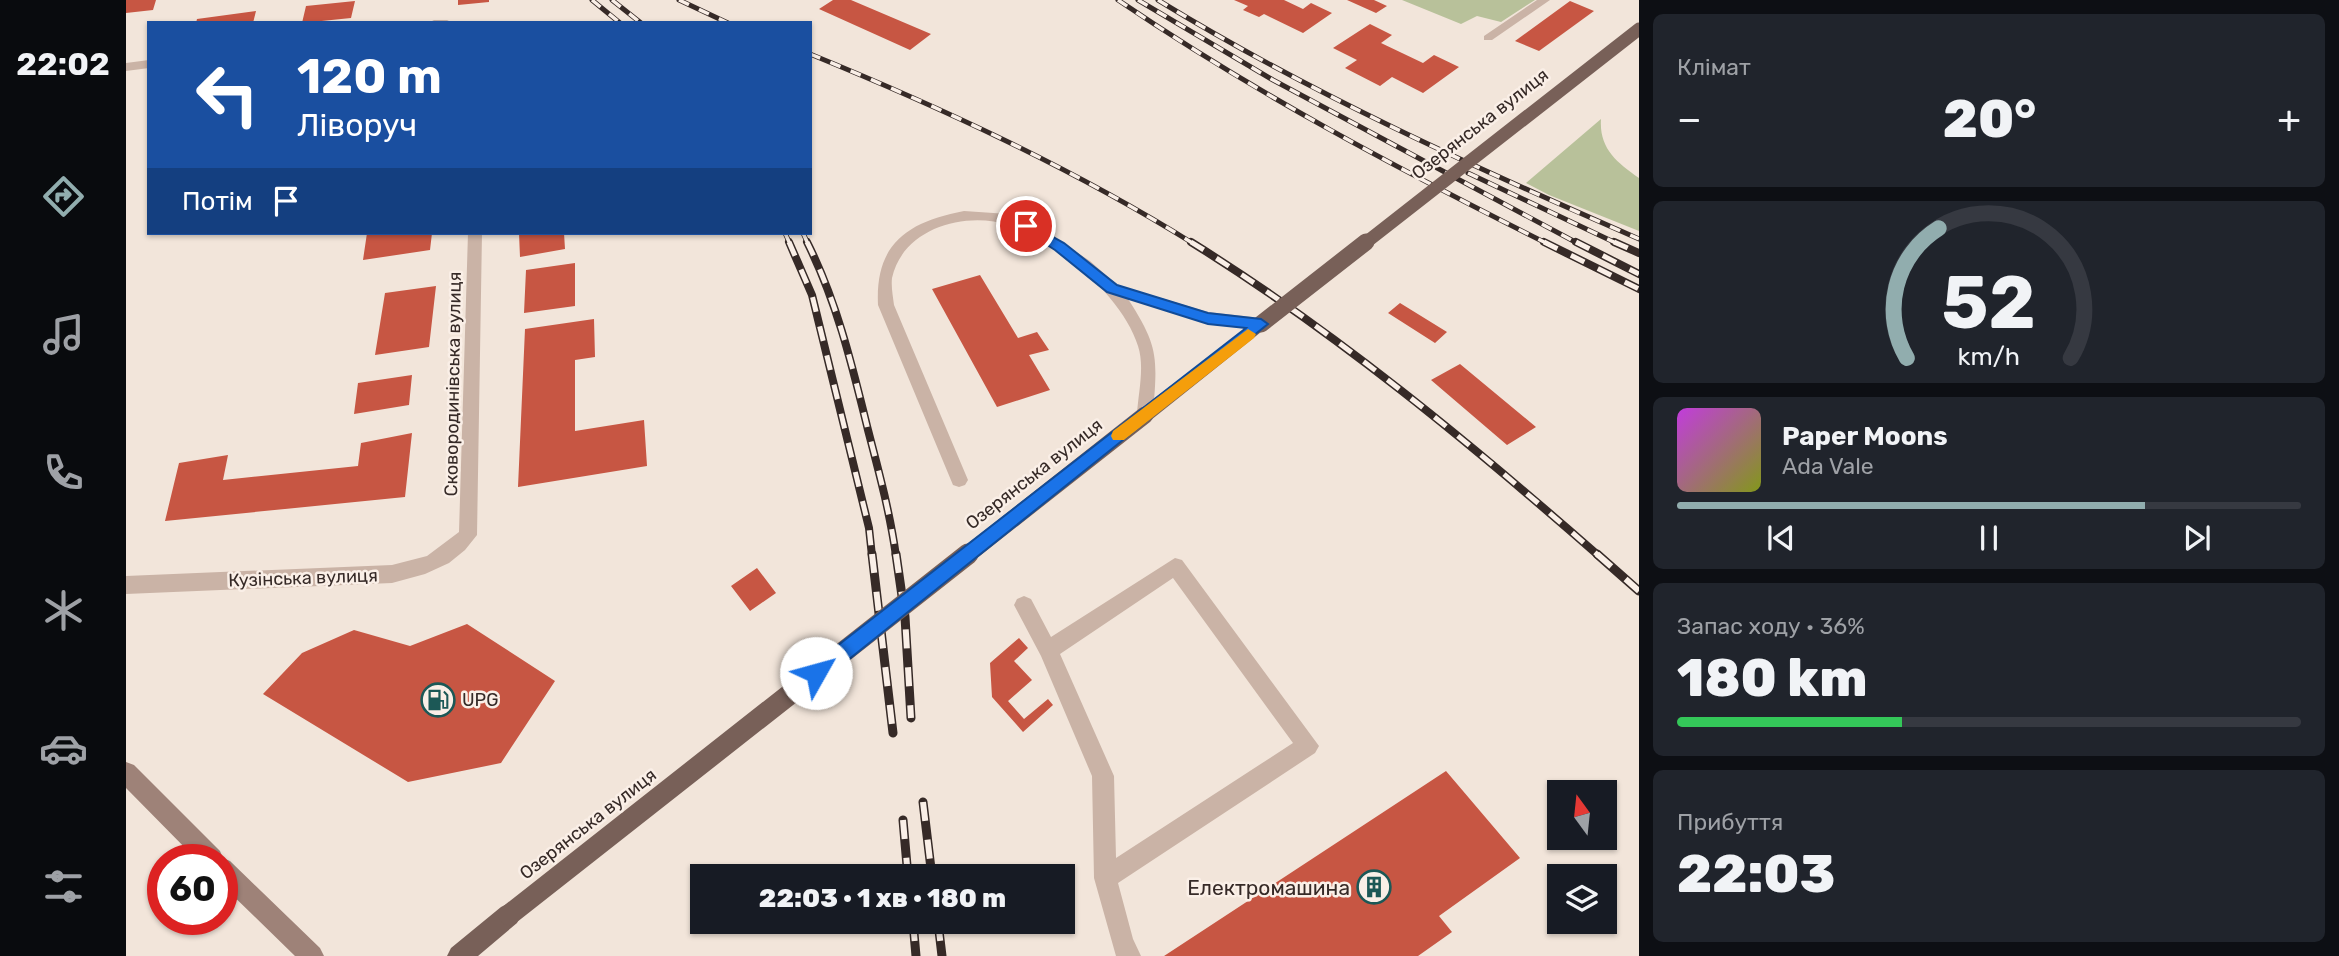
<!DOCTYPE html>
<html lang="uk">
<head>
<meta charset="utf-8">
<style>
	body { margin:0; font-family:Rubik,sans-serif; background:#20242c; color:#f1f3f6; height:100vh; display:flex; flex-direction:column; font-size:26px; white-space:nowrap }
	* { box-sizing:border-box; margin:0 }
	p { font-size:23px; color:#9ea1a6 }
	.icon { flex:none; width:38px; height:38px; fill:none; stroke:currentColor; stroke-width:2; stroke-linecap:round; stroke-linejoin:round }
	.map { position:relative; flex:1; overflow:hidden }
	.side { display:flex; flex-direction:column; gap:14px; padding:14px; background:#0d0f14; width:700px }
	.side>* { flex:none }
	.guide { position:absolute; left:21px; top:21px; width:665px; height:214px; border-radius:0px; box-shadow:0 2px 5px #0004; background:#1a4fa0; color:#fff; overflow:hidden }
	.needle { width:46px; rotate:345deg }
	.buttons { position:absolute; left:1421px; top:780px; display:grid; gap:14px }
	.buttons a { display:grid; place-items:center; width:70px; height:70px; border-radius:0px; background:#171b24; box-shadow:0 2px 5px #0004; font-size:35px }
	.speed { position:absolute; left:21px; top:844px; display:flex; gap:14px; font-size:35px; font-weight:700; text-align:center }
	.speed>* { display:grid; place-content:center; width:91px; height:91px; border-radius:50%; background:#171b24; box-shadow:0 2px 5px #0004; line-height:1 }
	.speed .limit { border:10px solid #d22; background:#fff; color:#111 }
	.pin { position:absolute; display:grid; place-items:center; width:60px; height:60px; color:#fff; margin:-30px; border:4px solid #fff; border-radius:50%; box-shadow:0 2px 7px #0007 }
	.me { position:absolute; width:77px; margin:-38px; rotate:52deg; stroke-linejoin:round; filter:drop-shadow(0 0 5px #0008) }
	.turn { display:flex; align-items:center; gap:24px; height:147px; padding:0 35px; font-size:32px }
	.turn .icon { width:91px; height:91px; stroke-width:2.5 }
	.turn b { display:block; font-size:49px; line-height:60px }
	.then { display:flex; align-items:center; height:66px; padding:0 35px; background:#0003; gap:14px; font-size:26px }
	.big { font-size:52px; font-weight:800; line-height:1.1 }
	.side .tile { flex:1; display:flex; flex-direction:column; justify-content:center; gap:10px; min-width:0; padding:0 24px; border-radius:10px; background:#20242c }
	.side .dial { align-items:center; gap:0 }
	.dial svg { height:182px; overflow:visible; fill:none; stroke:#363941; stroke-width:7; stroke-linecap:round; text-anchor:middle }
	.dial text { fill:#f1f3f6; stroke:none }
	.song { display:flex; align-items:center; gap:21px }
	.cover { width:84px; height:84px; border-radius:10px; background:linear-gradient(135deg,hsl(290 70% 55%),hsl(70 70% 35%)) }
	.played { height:7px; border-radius:4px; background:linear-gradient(90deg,#91adae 75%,#363941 75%) }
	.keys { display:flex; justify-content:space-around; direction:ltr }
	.heat { display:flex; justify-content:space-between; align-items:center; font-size:38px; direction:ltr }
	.charge { height:10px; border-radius:5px; background:linear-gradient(90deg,#34c759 36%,#363941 0) }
	.trip { position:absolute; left:564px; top:864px; width:385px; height:70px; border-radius:0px; background:#171b24; box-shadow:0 2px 5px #0004; font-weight:800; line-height:70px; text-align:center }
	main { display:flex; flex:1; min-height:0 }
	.dock { display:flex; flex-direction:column; width:126px; justify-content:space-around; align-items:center; background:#090b0e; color:#9ea1a6 }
	.dock .icon { width:49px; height:49px }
	.dock .current { color:#91adae }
	.dock b { font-size:32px; color:#f1f3f6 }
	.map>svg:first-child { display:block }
	.green { fill:#b8c19a }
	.building { fill:#c75643 }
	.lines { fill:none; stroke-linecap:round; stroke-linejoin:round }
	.service { fill:#cab3a6; fill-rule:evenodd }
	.minor { fill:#cab3a6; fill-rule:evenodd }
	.secondary { fill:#9e8278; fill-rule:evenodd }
	.primary { fill:#786058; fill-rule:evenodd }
	.rail-far2-casing { stroke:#362a27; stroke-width:5 }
	.rail-far1-casing { stroke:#362a27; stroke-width:8 }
	.rail-casing { stroke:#362a27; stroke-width:9 }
	.rail-far2 { stroke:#faefe7; stroke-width:3.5; stroke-dasharray:11; stroke-linecap:butt }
	.rail-far1 { stroke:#faefe7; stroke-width:5; stroke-dasharray:15; stroke-linecap:butt }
	.rail { stroke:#faefe7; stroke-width:6; stroke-dasharray:19; stroke-linecap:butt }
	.primary-bridge-far2 { stroke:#786058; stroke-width:13 }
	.primary-bridge-far1 { stroke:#786058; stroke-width:17 }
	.primary-bridge { stroke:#786058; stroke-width:21 }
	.route { fill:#1a73e8; stroke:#114b97; stroke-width:2 }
	.slow { fill:#f59e0b }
	.labels { text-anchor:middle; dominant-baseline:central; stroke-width:5; stroke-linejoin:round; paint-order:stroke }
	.street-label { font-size:18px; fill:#362a27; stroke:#faefe7 }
	.poi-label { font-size:18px; fill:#362a27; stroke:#faefe7; text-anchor:start }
	.near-poi-label { font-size:21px; fill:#362a27; stroke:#faefe7; text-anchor:end }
</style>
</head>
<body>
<main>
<nav class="dock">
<b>22:02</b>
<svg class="icon current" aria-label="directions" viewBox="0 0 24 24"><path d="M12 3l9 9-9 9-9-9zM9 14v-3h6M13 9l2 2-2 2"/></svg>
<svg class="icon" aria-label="music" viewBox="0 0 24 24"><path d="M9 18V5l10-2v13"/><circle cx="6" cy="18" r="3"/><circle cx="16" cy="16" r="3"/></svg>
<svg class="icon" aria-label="phone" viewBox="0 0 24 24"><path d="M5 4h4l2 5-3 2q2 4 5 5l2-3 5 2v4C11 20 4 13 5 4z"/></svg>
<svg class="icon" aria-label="climate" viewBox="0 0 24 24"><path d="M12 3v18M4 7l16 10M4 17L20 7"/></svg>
<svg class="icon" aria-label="car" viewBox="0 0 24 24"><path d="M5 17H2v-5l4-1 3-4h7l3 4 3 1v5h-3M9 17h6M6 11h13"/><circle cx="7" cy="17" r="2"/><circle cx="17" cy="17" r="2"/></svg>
<svg class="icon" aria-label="filters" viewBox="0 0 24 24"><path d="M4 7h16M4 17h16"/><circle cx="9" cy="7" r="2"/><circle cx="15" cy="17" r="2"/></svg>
</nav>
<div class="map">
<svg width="1513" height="956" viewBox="0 0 1513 956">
	<rect width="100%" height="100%" fill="#f2e5da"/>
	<path class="green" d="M1276,0H1409L1375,22L1351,16L1335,24Z
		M1475,119C1473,148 1490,162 1513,178V231L1423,195L1400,183Z"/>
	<path class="building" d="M0,0H30L27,10L0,13Z
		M332,0H363V2L332,5Z
		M707,0H725L805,34L784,50L693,9Z
		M1108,0H1158L1177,9L1185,3L1206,13L1177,33L1138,14L1133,17L1117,10L1122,6Z
		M1221,0H1248L1261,6L1250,13Z
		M229,1L225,18L176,23L180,6Z
		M1444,1L1468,11L1413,51L1389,41Z
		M130,11L127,23H70L71,19Z
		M1244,24L1266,35L1255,43L1297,63L1308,55L1333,67L1297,93L1266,77L1254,86L1219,68L1231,60L1207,48Z
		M241,233H306L304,250L237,260Z
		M393,233H438L439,249L394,257Z
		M449,263V306L398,313L400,270Z
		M854,275L892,338L911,332L923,350L903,355L924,390L871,407L806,289Z
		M310,286L303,347L249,355L259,293Z
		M1274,303L1321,332L1309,343L1262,313Z
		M468,319L469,357L449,360V431L518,420L521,466L392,487L399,329Z
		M1334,364L1410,427L1381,445L1305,380Z
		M286,375L283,405L228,414L232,383Z
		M286,433L279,497L39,521L53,463L102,455L97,480L232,466L235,443Z
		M631,568L650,593L624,611L605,586Z
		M341,624L429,681L375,763L282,782L137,694L176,653L228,630L284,646Z
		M893,638L902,648L888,661L906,680L882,701L898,719L922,699L927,705L897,732L866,697L864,663Z
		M1320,771L1394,858L1313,916L1326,932L1292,956H1038Z"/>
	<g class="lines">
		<path class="service" d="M1411,0H1424L1366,40H1358V36Z
			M838,211L882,214L906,223L964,261L991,285L1082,312L1135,318L1143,324L1135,330L1082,324L1002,299C1034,348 1031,359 1027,415L1025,420H1013L1011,415C1012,394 1019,367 1012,346C997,297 931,240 883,225C839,211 777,228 766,278C765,287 767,296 768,305L842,480L839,485L833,487L827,485L752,305C749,243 782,222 838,211Z
			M1049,558L1056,560L1193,746L1189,753L992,883L1007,939L1015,956H990L968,878L966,776L915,656L888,605L891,599L898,596L905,599L925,637ZM1047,578L1167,743L990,858L988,776L934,654Z"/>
		<path class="minor" d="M308,20H321L327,23H302Z
			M23,60V68L0,71V63Z
			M342,233H356L351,535L339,550L323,563L299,574L266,583L0,594V576L266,565L301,556L333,532Z"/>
		<path class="secondary" d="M0,762L8,765L94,851L97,858L104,861L194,948L198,956H169L96,885V859H70L0,788Z"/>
		<path class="primary" d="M1135,318L1143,324L1140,328L1025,420H1013L1011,415L1013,410Z
			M383,903L391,907L395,915L391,923L352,956H321L325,948L375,907Z"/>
		<defs>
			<path id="rail-far2" d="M466,0L494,23
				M486,0L515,23
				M553,0L602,23
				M992,0C1129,93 1274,170 1422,244
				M1012,0L1147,80L1453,244
				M1032,0C1185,94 1348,167 1513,239
				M684,54C816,108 946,168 1068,244
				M1342,173L1492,244
				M659,233L664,244
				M677,233L682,244"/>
			<path id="rail-far1" d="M663,242L686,295L743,528L746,556
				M681,242C711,302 726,365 742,430C753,472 764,513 770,556
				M1065,242C1211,333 1343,442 1473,556
				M1418,242L1513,289
				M1450,242L1513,274
				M1488,242L1513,253"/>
			<path id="rail" d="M746,554L767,733
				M770,554L779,617L785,718
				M1471,554L1513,591
				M797,802L806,877
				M777,820L782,877
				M787,922L790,956
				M812,922L816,956"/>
		</defs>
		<use href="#rail-far2" class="rail-far2-casing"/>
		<use href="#rail-far1" class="rail-far1-casing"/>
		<use href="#rail" class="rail-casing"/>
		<use href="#rail-far2" class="rail-far2"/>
		<use href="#rail-far1" class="rail-far1"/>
		<use href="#rail" class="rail"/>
		<path class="primary-bridge-far2" d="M1238,244L1513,29"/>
		<path class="primary-bridge-far1" d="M1135,324L1240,242
			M840,556L1019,415"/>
		<path class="primary-bridge" d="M383,915L842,554"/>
	</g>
	<path class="route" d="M900,222L938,243L991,285L1082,313L1135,319L1142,324L697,680L690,682L684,680L681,673L684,667L1120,328L1082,324L981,292L929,250L896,229V223Z"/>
	<path class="slow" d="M1122,329L1130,334L1128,338L998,440H987L985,436L987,431Z"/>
	<defs>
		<symbol id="fuel-ring" viewBox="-11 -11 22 22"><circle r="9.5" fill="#faefe7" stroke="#1c5856" stroke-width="1.5"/><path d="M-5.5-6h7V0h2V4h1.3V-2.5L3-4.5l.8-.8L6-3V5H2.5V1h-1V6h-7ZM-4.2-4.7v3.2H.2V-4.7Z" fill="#1c5856"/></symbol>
		<symbol id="building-ring" viewBox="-11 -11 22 22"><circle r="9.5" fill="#faefe7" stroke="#1c5856" stroke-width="1.5"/><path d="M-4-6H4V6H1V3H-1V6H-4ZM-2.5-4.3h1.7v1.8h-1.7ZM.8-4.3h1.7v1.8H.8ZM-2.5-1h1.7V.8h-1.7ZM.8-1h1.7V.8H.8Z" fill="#1c5856"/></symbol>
	</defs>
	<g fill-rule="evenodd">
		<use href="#fuel-ring" x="293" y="681" width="38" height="38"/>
		<use href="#building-ring" x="1229" y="868" width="38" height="38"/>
	</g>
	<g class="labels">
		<g class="street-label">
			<text transform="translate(1354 124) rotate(-38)">Озерянська вулиця</text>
			<text transform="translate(327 384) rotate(-89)">Сковородинівська вулиця</text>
			<text transform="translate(908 474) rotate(-38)">Озерянська вулиця</text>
			<text transform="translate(177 578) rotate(-2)">Кузінська вулиця</text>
			<text transform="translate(462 824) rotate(-38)">Озерянська вулиця</text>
		</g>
		<g class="poi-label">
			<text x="336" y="700">UPG</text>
		</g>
		<g class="near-poi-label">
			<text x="1224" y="887">Електромашина</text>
		</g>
	</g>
</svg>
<div class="buttons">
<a><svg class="needle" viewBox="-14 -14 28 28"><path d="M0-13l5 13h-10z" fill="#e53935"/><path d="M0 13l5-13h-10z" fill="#9ea1a6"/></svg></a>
<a><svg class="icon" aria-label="layers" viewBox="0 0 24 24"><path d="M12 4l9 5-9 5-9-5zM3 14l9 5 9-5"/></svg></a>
</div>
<div class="speed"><div class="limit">60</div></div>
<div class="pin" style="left:900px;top:226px;background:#d93025"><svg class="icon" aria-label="arrive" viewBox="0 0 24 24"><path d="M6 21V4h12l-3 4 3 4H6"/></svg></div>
<svg class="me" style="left:690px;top:673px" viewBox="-20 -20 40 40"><circle r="19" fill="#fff"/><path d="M0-13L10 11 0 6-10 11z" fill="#1a73e8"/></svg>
<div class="trip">22:03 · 1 хв · 180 m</div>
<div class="guide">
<div class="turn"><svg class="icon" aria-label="left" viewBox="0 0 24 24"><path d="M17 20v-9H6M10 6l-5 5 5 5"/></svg><div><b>120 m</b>Ліворуч</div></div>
<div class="then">Потім<svg class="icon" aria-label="arrive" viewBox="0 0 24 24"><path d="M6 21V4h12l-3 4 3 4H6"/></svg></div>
</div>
</div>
<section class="side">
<div class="tile"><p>Клімат</p>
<div class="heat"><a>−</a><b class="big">20°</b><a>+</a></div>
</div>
<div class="tile dial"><svg viewBox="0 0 100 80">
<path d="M14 69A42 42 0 1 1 86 69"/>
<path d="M14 69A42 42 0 0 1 28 12" stroke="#91adae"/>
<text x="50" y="56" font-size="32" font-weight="700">52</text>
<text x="50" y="72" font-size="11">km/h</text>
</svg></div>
<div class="tile">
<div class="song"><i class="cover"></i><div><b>Paper Moons</b><p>Ada Vale</p></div></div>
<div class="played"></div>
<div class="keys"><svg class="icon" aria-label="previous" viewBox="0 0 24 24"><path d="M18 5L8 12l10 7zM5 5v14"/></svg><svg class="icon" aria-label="pause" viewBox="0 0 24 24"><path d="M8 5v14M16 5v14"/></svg><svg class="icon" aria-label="next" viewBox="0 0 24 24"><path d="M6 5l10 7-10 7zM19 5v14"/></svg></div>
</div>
<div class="tile"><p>Запас ходу · 36%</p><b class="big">180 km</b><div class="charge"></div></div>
<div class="tile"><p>Прибуття</p><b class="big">22:03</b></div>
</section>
</main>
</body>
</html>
